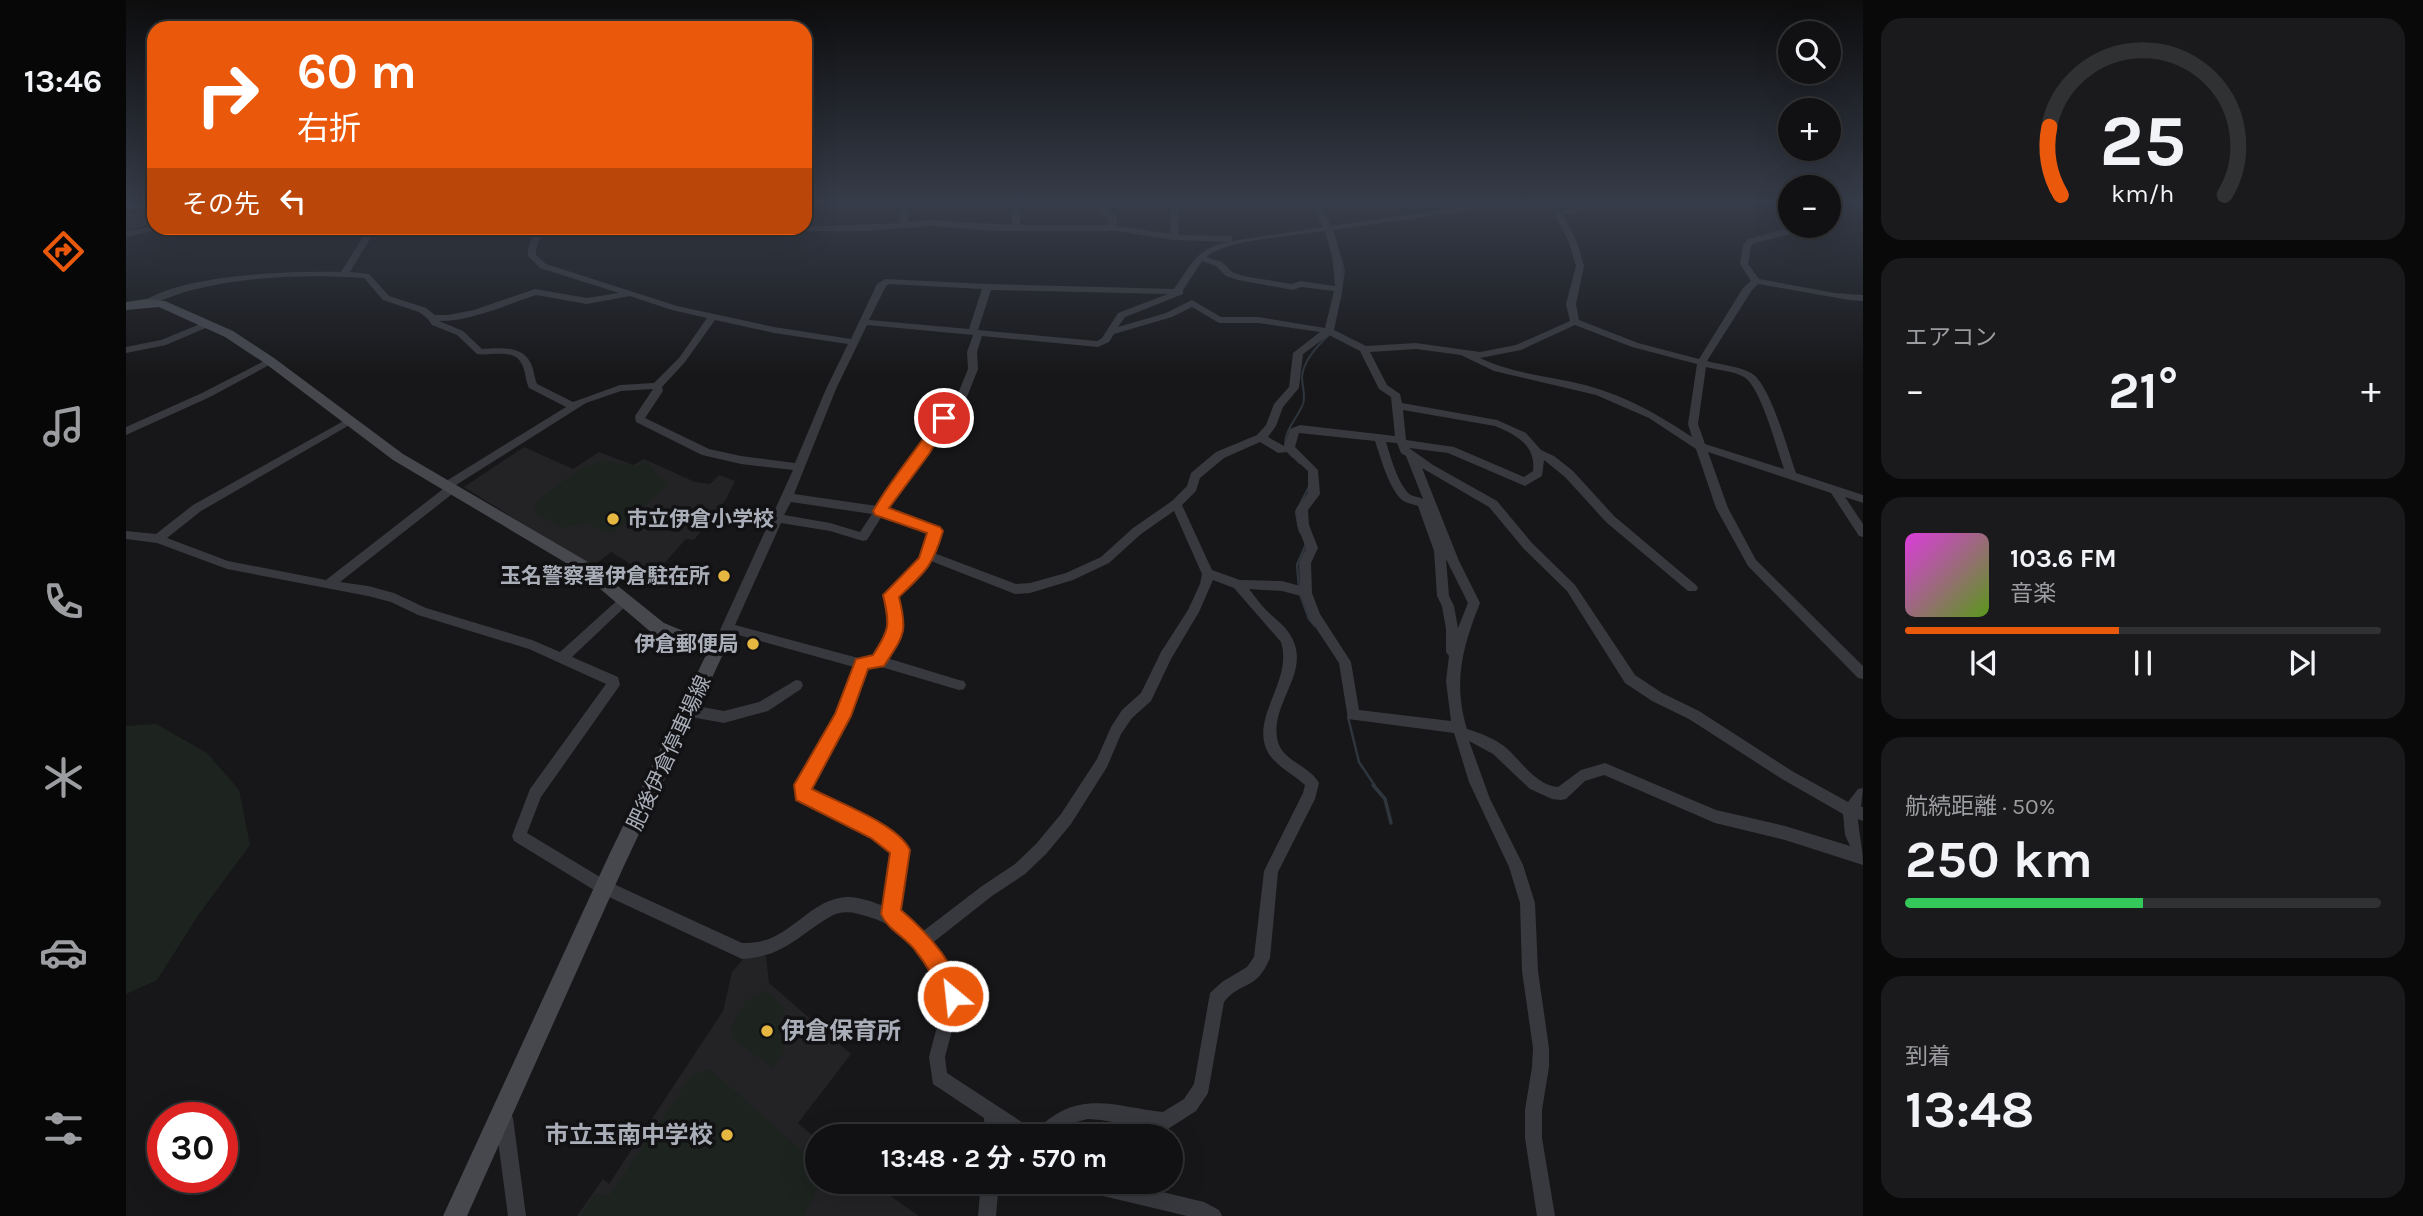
<!DOCTYPE html>
<html lang="ja">
<head>
<meta charset="utf-8">
<style>
	body { margin:0; font-family:Karla,"Noto Sans JP",sans-serif; background:#1a1a1c; color:#f1f3f6; height:100vh; display:flex; flex-direction:column; font-size:26px; white-space:nowrap }
	* { box-sizing:border-box; margin:0 }
	p { font-size:23px; color:#9c9da0 }
	.icon { flex:none; width:38px; height:38px; fill:none; stroke:currentColor; stroke-width:2; stroke-linecap:round; stroke-linejoin:round }
	.map { position:relative; flex:1; overflow:hidden }
	.drawer { display:flex; flex-direction:column; gap:18px; padding:18px; background:#09090a; width:560px }
	.drawer>* { flex:none }
	.banner { position:absolute; left:21px; top:21px; width:665px; height:214px; border-radius:21px; box-shadow:0 7px 28px #0002,0 0 0 2px #303133; background:#ea580c; color:#fff; overflow:hidden }
	.buttons { position:absolute; left:1652px; top:21px; display:grid; gap:14px }
	.buttons a { display:grid; place-items:center; width:63px; height:63px; border-radius:50%; background:#111113; box-shadow:0 7px 28px #0002,0 0 0 2px #303133; font-size:35px }
	.speed { position:absolute; left:21px; top:1102px; display:flex; gap:14px; font-size:35px; font-weight:700; text-align:center }
	.speed>* { display:grid; place-content:center; width:91px; height:91px; border-radius:50%; background:#111113; box-shadow:0 7px 28px #0002,0 0 0 2px #303133; line-height:1 }
	.speed .limit { border:10px solid #d22; background:#fff; color:#111 }
	.pin { position:absolute; display:grid; place-items:center; width:60px; height:60px; color:#fff; margin:-30px; border:4px solid #fff; border-radius:50%; box-shadow:0 2px 7px #0007 }
	.me { position:absolute; width:77px; margin:-38px; rotate:332deg; stroke-linejoin:round; filter:drop-shadow(0 0 5px #0008) }
	.turn { display:flex; align-items:center; gap:24px; height:147px; padding:0 35px; font-size:32px }
	.turn .icon { width:91px; height:91px; stroke-width:2.5 }
	.turn b { display:block; font-size:49px; line-height:60px }
	.then { display:flex; align-items:center; height:66px; padding:0 35px; background:#0003; gap:14px; font-size:26px }
	.big { font-size:52px; font-weight:700; line-height:1.1 }
	.drawer .tile { flex:1; display:flex; flex-direction:column; justify-content:center; gap:10px; min-width:0; padding:0 24px; border-radius:21px; background:#1a1a1c }
	.drawer .dial { align-items:center; gap:0 }
	.dial svg { height:182px; overflow:visible; fill:none; stroke:#303133; stroke-width:7; stroke-linecap:round; text-anchor:middle }
	.dial text { fill:#f1f3f6; stroke:none }
	.song { display:flex; align-items:center; gap:21px }
	.cover { width:84px; height:84px; border-radius:10px; background:linear-gradient(135deg,hsl(300 70% 55%),hsl(90 70% 35%)) }
	.played { height:7px; border-radius:4px; background:linear-gradient(90deg,#ea580c 45%,#303133 45%) }
	.keys { display:flex; justify-content:space-around; direction:ltr }
	.heat { display:flex; justify-content:space-between; align-items:center; font-size:38px; direction:ltr }
	.charge { height:10px; border-radius:5px; background:linear-gradient(90deg,#34c759 50%,#303133 0) }
	.trip { position:absolute; left:679px; top:1124px; width:378px; height:70px; border-radius:35px; background:#111113; box-shadow:0 7px 28px #0002,0 0 0 2px #303133; font-weight:700; line-height:70px; text-align:center }
	main { display:flex; flex:1; min-height:0 }
	.tab-bar { display:flex; flex-direction:column; width:126px; justify-content:space-around; align-items:center; background:#070708; color:#9c9da0 }
	.tab-bar .icon { width:49px; height:49px }
	.tab-bar .active { color:#ea580c }
	.tab-bar b { font-size:32px; color:#f1f3f6 }
	.map>svg:first-child { display:block }
	.built { fill:#232326 }
	.green { fill:#1d241f }
	.lines { fill:none; stroke-linecap:round; stroke-linejoin:round }
	.stream-far2 { stroke:#2e353c; stroke-width:2 }
	.stream-far1 { stroke:#2e353c; stroke-width:2.5 }
	.stream { stroke:#2e353c; stroke-width:3.5 }
	.building { fill:#2a2a2d; stroke:#313135; stroke-width:2 }
	.street { fill:#38393e; fill-rule:evenodd }
	.secondary { fill:#46484e; fill-rule:evenodd }
	.primary { fill:#55565c; fill-rule:evenodd }
	.route { fill:#ea580c; stroke:#983908; stroke-width:2 }
	.poi-dot { fill:#e6b842; stroke:#121214; stroke-width:2.5 }
	.labels { text-anchor:middle; dominant-baseline:central; stroke-width:7; stroke-linejoin:round; paint-order:stroke }
	.poi-label { font-size:21px; font-weight:bold; fill:#aaaeb8; stroke:#121214; text-anchor:end }
	.street-label { font-size:21px; fill:#aaaeb8; stroke:#121214 }
	.near-poi-label { font-size:24px; font-weight:bold; fill:#aaaeb8; stroke:#121214; text-anchor:start }
</style>
</head>
<body>
<main>
<nav class="tab-bar">
<b>13:46</b>
<svg class="icon active" aria-label="directions" viewBox="0 0 24 24"><path d="M12 3l9 9-9 9-9-9zM9 14v-3h6M13 9l2 2-2 2"/></svg>
<svg class="icon" aria-label="music" viewBox="0 0 24 24"><path d="M9 18V5l10-2v13"/><circle cx="6" cy="18" r="3"/><circle cx="16" cy="16" r="3"/></svg>
<svg class="icon" aria-label="phone" viewBox="0 0 24 24"><path d="M5 4h4l2 5-3 2q2 4 5 5l2-3 5 2v4C11 20 4 13 5 4z"/></svg>
<svg class="icon" aria-label="climate" viewBox="0 0 24 24"><path d="M12 3v18M4 7l16 10M4 17L20 7"/></svg>
<svg class="icon" aria-label="car" viewBox="0 0 24 24"><path d="M5 17H2v-5l4-1 3-4h7l3 4 3 1v5h-3M9 17h6M6 11h13"/><circle cx="7" cy="17" r="2"/><circle cx="17" cy="17" r="2"/></svg>
<svg class="icon" aria-label="filters" viewBox="0 0 24 24"><path d="M4 7h16M4 17h16"/><circle cx="9" cy="7" r="2"/><circle cx="15" cy="17" r="2"/></svg>
</nav>
<div class="map">
<svg width="1737" height="1216" viewBox="0 0 1737 1216">
	<rect width="100%" height="100%" fill="#171719"/>
	<path class="built" d="M398,447L447,469L473,452L507,465L518,459L569,482L584,484L593,475L609,481L600,499L568,540L560,539L526,577L485,552L466,567L338,487Z
		M640,956L643,983L725,1054L672,1123L691,1139V1181H743L793,1216H451L477,1179L483,1184L597,1011L606,972L619,957Z"/>
	<path class="green" d="M476,461L511,466L521,461L532,476L544,483L485,535L461,523L437,528L410,514L409,502L455,468Z
		M30,724L81,753L113,790L124,845L73,914L31,980L0,994V726Z
		M641,990L659,1010L653,1021L661,1028L657,1053L647,1068L608,1040L604,1029L621,1000Z
		M584,1069L691,1164V1181H696L678,1216H454L470,1193L483,1196L565,1076Z"/>
	<g class="lines">
		<path class="stream-far2" d="M1214,299L1218,271L1215,258
			M1159,445C1159,429 1171,419 1177,404C1180,395 1176,387 1176,377C1177,361 1192,345 1203,335
			M1161,451L1167,457"/>
		<path class="stream-far1" d="M1166,455L1174,463
			M1174,532L1170,512L1183,487
			M1173,587L1171,565L1180,544
			M1174,594L1183,619L1189,626
			M1222,717L1233,762L1249,786"/>
		<path class="stream" d="M1247,785L1259,799L1265,823"/>
	</g>
	<path class="building" d="M19,212V225L0,228V216Z"/>
	<g class="lines">
		<path class="street" d="M773,204H781L782,222L804,220L886,225V204H894V225H983L982,217L975,215L973,204H981L983,213L990,215L991,226L1045,234L1044,204H1052L1053,235L1103,236L1106,237V241L1197,227L1186,204H1194L1205,226L1357,204H1381L1377,206L1207,230C1222,271 1217,289 1208,330L1240,346L1290,343L1354,352L1390,345L1444,321L1440,304L1450,266L1443,242L1428,214L1465,204H1482L1437,215L1451,242L1458,266L1450,304L1453,320L1512,343L1573,359L1617,288L1625,281L1614,264L1617,245L1622,239C1636,236 1665,226 1677,226L1666,234L1628,243L1625,246L1622,264L1633,279L1709,293L1737,295V301L1723,300L1632,284L1626,290L1581,361C1595,365 1613,366 1625,373C1644,383 1662,451 1670,473L1737,495V503L1719,497L1737,524V537L1733,536L1705,493L1582,452L1602,508L1630,560L1737,666V679L1732,678L1622,566L1590,508L1570,449L1523,418L1470,395L1368,371L1335,355L1290,349L1244,352L1261,385L1274,394L1276,403L1371,420L1400,433L1415,450L1428,456L1447,471L1488,516L1570,585L1572,588L1570,591H1562L1480,522L1439,477L1418,460L1416,476L1399,486L1322,453L1283,448L1307,465L1371,501L1406,543L1449,585L1509,675L1536,693L1573,711L1666,771L1722,802L1732,789L1737,788L1735,807H1737V821L1732,819C1733,836 1737,847 1737,865L1659,840L1589,823L1478,775L1459,781L1440,799L1435,800L1426,799L1404,789L1367,754L1343,741L1364,799L1397,865L1409,903L1412,971L1423,1048V1067L1416,1110V1138L1429,1216H1411L1399,1138V1110L1406,1067L1407,1048L1396,971L1394,903L1383,867L1343,782L1328,733L1222,719L1213,663L1184,619L1175,596L1156,591L1123,589C1129,596 1134,604 1140,610C1149,619 1160,626 1166,638C1185,674 1142,705 1152,742C1157,761 1184,766 1193,783L1189,799L1152,872L1144,958C1130,992 1115,980 1098,1002L1082,1093L1070,1111L1045,1127L1039,1130L1021,1128L975,1120L962,1119L950,1122L931,1136H886L876,1130L877,1136H859L858,1118L807,1084L803,1057L819,996L817,990C796,958 782,928 743,917C728,912 716,909 702,918C669,938 658,956 616,959L468,890L388,841L386,836L404,789L480,684L403,649L292,615L265,602L242,596L101,569L31,543L0,539V531L30,534L67,505L223,418L228,421L227,423L75,511L41,538L102,561L200,580L317,489L315,486L317,483L440,407L403,388C399,380 400,369 394,361C386,349 363,356 351,354L331,335L306,325L302,319L293,312L257,300L238,278C181,274 121,276 66,290C50,294 35,301 20,306L15,303C55,274 166,271 215,272L240,232V228H248V229L474,228L470,231H417L410,249V255L420,264L551,306L648,327L725,339L751,284L759,279L861,284L1048,289C1066,263 1070,249 1102,242L1049,240L990,231H867L804,226L742,231H653L649,228L774,223ZM1199,231L1206,256L1209,286L1174,281L1166,284L1117,276L1106,272L1096,262L1080,257C1101,239 1170,236 1199,231ZM408,232L402,249V256L414,268L493,293L461,298L409,289L348,310L322,315H309L300,308L263,296L243,274L224,272L247,234ZM1076,261L1090,266L1100,276L1112,280L1167,290L1175,287L1208,291L1199,328L1132,317H1095L1066,300L1040,313L992,327L999,317L1057,294V290ZM763,284L856,289L843,329L743,320L760,286ZM865,290L1042,294L992,313L976,338L971,341L852,330ZM410,295L461,304L504,296L546,310L581,318L553,358L528,383L494,385L447,402L411,384C408,377 408,368 404,362C396,345 371,348 356,349L337,331L313,321C346,321 379,305 410,295ZM1066,307L1093,323H1132L1194,332L1167,353L1163,387L1148,404L1140,425L1131,435L1090,452L1065,473L1061,486L1046,501L1007,528L975,557L940,573L904,583L890,584L808,553L815,531L813,528L761,509L803,454L822,420L839,402L852,369L851,352L856,336L972,347L983,342L988,334L1046,317ZM589,320L648,333L722,344L700,389L669,463L615,456L583,449L519,418L537,391L536,387L559,362ZM741,325L847,335L841,352L842,369L829,401L814,416L795,449L751,506L668,494L710,389ZM1449,325L1506,347L1571,364L1562,424L1566,437C1531,414 1500,396 1459,385C1424,376 1387,374 1354,358L1395,350ZM1203,335L1234,351L1253,389L1265,397L1269,436L1174,425L1164,429L1158,446L1142,437L1150,426L1157,407L1173,388L1177,354ZM1580,367C1591,370 1608,371 1618,377C1635,387 1651,450 1658,469L1579,444L1572,424ZM527,389L509,416L510,422L576,455L615,464L667,470L584,652L586,656H594L605,633L728,667L711,714L673,781L670,794L672,799L684,806L748,837L766,852L758,906C747,902 732,896 720,897C689,899 671,928 643,939C634,942 626,943 616,943L479,880L401,833L415,797L494,685L492,677L446,657L503,603L505,600L503,597H495L434,652L406,640L300,608L268,593L242,586L214,582L330,491L332,488L330,485L460,403L495,391ZM1277,410L1369,426C1390,435 1410,445 1407,471L1398,477L1328,447L1280,440ZM1173,433L1249,441C1254,456 1263,489 1276,500C1280,503 1287,504 1292,506L1308,551L1311,596L1316,606L1320,629V652L1323,656L1320,681L1325,721L1233,710L1225,662L1194,614L1186,593L1185,563L1192,548L1183,525L1182,510L1194,494L1192,470L1169,447ZM1134,442L1152,453L1161,452L1182,471V493L1170,509L1171,525L1180,548L1173,563L1174,586L1156,581L1114,580L1086,570L1056,505L1070,491L1074,478L1098,458ZM1260,442L1271,443L1275,453L1280,456L1297,499C1295,498 1287,496 1285,495C1273,488 1264,455 1260,442ZM1296,468L1363,507L1398,549L1441,591L1499,683L1526,701L1563,719L1656,779L1717,814L1719,835L1724,846L1659,826L1590,810L1479,763L1455,770L1432,787C1409,785 1395,760 1378,746C1367,738 1354,733 1341,729C1327,683 1336,648 1354,603L1333,561ZM665,502L746,514L734,532L704,523L658,515ZM1048,511L1076,574L1074,584L1062,610L1035,652L1015,693L996,710L985,727L971,759L935,814L910,844L889,864L856,886L796,932L772,912L781,850C768,821 711,807 684,791L685,786L724,716L741,668L752,666L833,690L838,689L840,685L838,681L833,680L761,658C775,637 777,621 770,596L805,561L889,594L904,593L947,580L983,563L1015,534ZM756,516L803,533L794,560L758,595C764,622 765,633 748,656L736,659L609,625L655,523L704,531L737,541L741,540ZM1320,559L1342,603L1332,628L1328,606L1323,596ZM1087,580L1108,588L1155,642C1168,683 1119,721 1145,757C1154,768 1168,775 1179,785L1177,793L1138,871L1128,957L1121,967L1096,982L1084,993L1068,1084L1058,1099L1037,1112C1002,1109 968,1094 934,1112C925,1117 915,1124 910,1133L908,1130L821,1073L819,1057L835,996L830,980L805,944L866,896L899,874L920,854L945,824L981,767L995,734L1006,718L1025,701L1045,659L1073,612Z
			M1567,204H1577L1579,207L1575,209Z
			M28,226V228H33L32,230L0,237V231Z
			M79,322L84,325L82,327L40,345L0,353V347L35,340Z
			M144,358L147,359V363L84,397L0,435V427L76,393Z
			M670,680L675,681L677,685L675,689L642,711L598,723L565,717L560,715L558,711L560,707L565,705L598,711L633,702Z
			M378,1109L384,1112L387,1118L400,1216H382L369,1118L372,1112Z
			M855,1181H873L870,1216H852Z
			M957,1181H991L1078,1202L1093,1210L1096,1216H1061L973,1195L960,1187Z"/>
		<path class="secondary" d="M20,299L39,301L107,331L148,358L277,454L462,562L538,623L596,647L598,652L497,868L341,1216H317L483,855L580,655L526,633L452,570L267,460L140,364L99,337L33,307L0,310V302Z"/>
		<path class="primary" d="M0,204H25L19,208L0,209Z"/>
	</g>
	<linearGradient id="sky" x2="0" y2="1"><stop stop-color="#0d0d0e"/><stop offset="0.54" stop-color="#363c49"/><stop offset="1" stop-color="#363c49" stop-opacity="0"/></linearGradient>
	<rect width="1737" height="375" fill="url(#sky)"/>
	<path class="route" d="M818,413L825,418L803,454L763,508L814,527L817,531C807,566 799,572 773,597C782,633 778,635 758,666L742,669L725,716L686,789C713,803 772,824 784,850L775,910C802,933 827,961 838,996L834,1004L827,1007L820,1004C812,985 802,966 789,950C779,937 761,929 755,914L764,853L745,838L670,800L668,785L709,714L730,659L747,655C764,629 764,625 757,595L793,558L801,533L749,515L747,511C766,477 793,448 813,415Z"/>
	<g class="poi-dot">
		<circle cx="487" cy="519" r="7"/>
		<circle cx="598" cy="576" r="7"/>
		<circle cx="627" cy="644" r="7"/>
		<circle cx="641" cy="1031" r="7"/>
		<circle cx="601" cy="1135" r="7"/>
	</g>
	<g class="labels">
		<g class="poi-label">
			<text x="501" y="519" text-anchor="start">市立伊倉小学校</text>
			<text x="584" y="576">玉名警察署伊倉駐在所</text>
			<text x="613" y="644">伊倉郵便局</text>
		</g>
		<g class="street-label">
			<text transform="translate(543 753) rotate(-65)">肥後伊倉停車場線</text>
		</g>
		<g class="near-poi-label">
			<text x="655" y="1031">伊倉保育所</text>
			<text x="587" y="1135" text-anchor="end">市立玉南中学校</text>
		</g>
	</g>
</svg>
<div class="buttons">
<a><svg class="icon" aria-label="search" viewBox="0 0 24 24"><circle cx="10" cy="10" r="6"/><path d="M15 15l6 6"/></svg></a>
<a>+</a>
<a>−</a>
</div>
<div class="speed"><div class="limit">30</div></div>
<div class="pin" style="left:818px;top:418px;background:#d93025"><svg class="icon" aria-label="arrive" viewBox="0 0 24 24"><path d="M6 21V4h12l-3 4 3 4H6"/></svg></div>
<svg class="me" style="left:827px;top:996px" viewBox="-20 -20 40 40"><circle r="17" fill="#ea580c" stroke="#fff" stroke-width="3"/><path d="M0-11L8 9 0 5-8 9z" fill="#fff"/></svg>
<div class="trip">13:48 · 2 分 · 570 m</div>
<div class="banner">
<div class="turn"><svg class="icon" aria-label="right" viewBox="0 0 24 24"><path d="M7 20v-9h11M14 6l5 5-5 5"/></svg><div><b>60 m</b>右折</div></div>
<div class="then">その先<svg class="icon" aria-label="left" viewBox="0 0 24 24"><path d="M17 20v-9H6M10 6l-5 5 5 5"/></svg></div>
</div>
</div>
<section class="drawer">
<div class="tile dial"><svg viewBox="0 0 100 80">
<path d="M14 69A42 42 0 1 1 86 69"/>
<path d="M14 69A42 42 0 0 1 9 39" stroke="#ea580c"/>
<text x="50" y="56" font-size="32" font-weight="700">25</text>
<text x="50" y="72" font-size="11">km/h</text>
</svg></div>
<div class="tile"><p>エアコン</p>
<div class="heat"><a>−</a><b class="big">21°</b><a>+</a></div>
</div>
<div class="tile">
<div class="song"><i class="cover"></i><div><b>103.6 FM</b><p>音楽</p></div></div>
<div class="played"></div>
<div class="keys"><svg class="icon" aria-label="previous" viewBox="0 0 24 24"><path d="M18 5L8 12l10 7zM5 5v14"/></svg><svg class="icon" aria-label="pause" viewBox="0 0 24 24"><path d="M8 5v14M16 5v14"/></svg><svg class="icon" aria-label="next" viewBox="0 0 24 24"><path d="M6 5l10 7-10 7zM19 5v14"/></svg></div>
</div>
<div class="tile"><p>航続距離 · 50%</p><b class="big">250 km</b><div class="charge"></div></div>
<div class="tile"><p>到着</p><b class="big">13:48</b></div>
</section>
</main>
</body>
</html>
